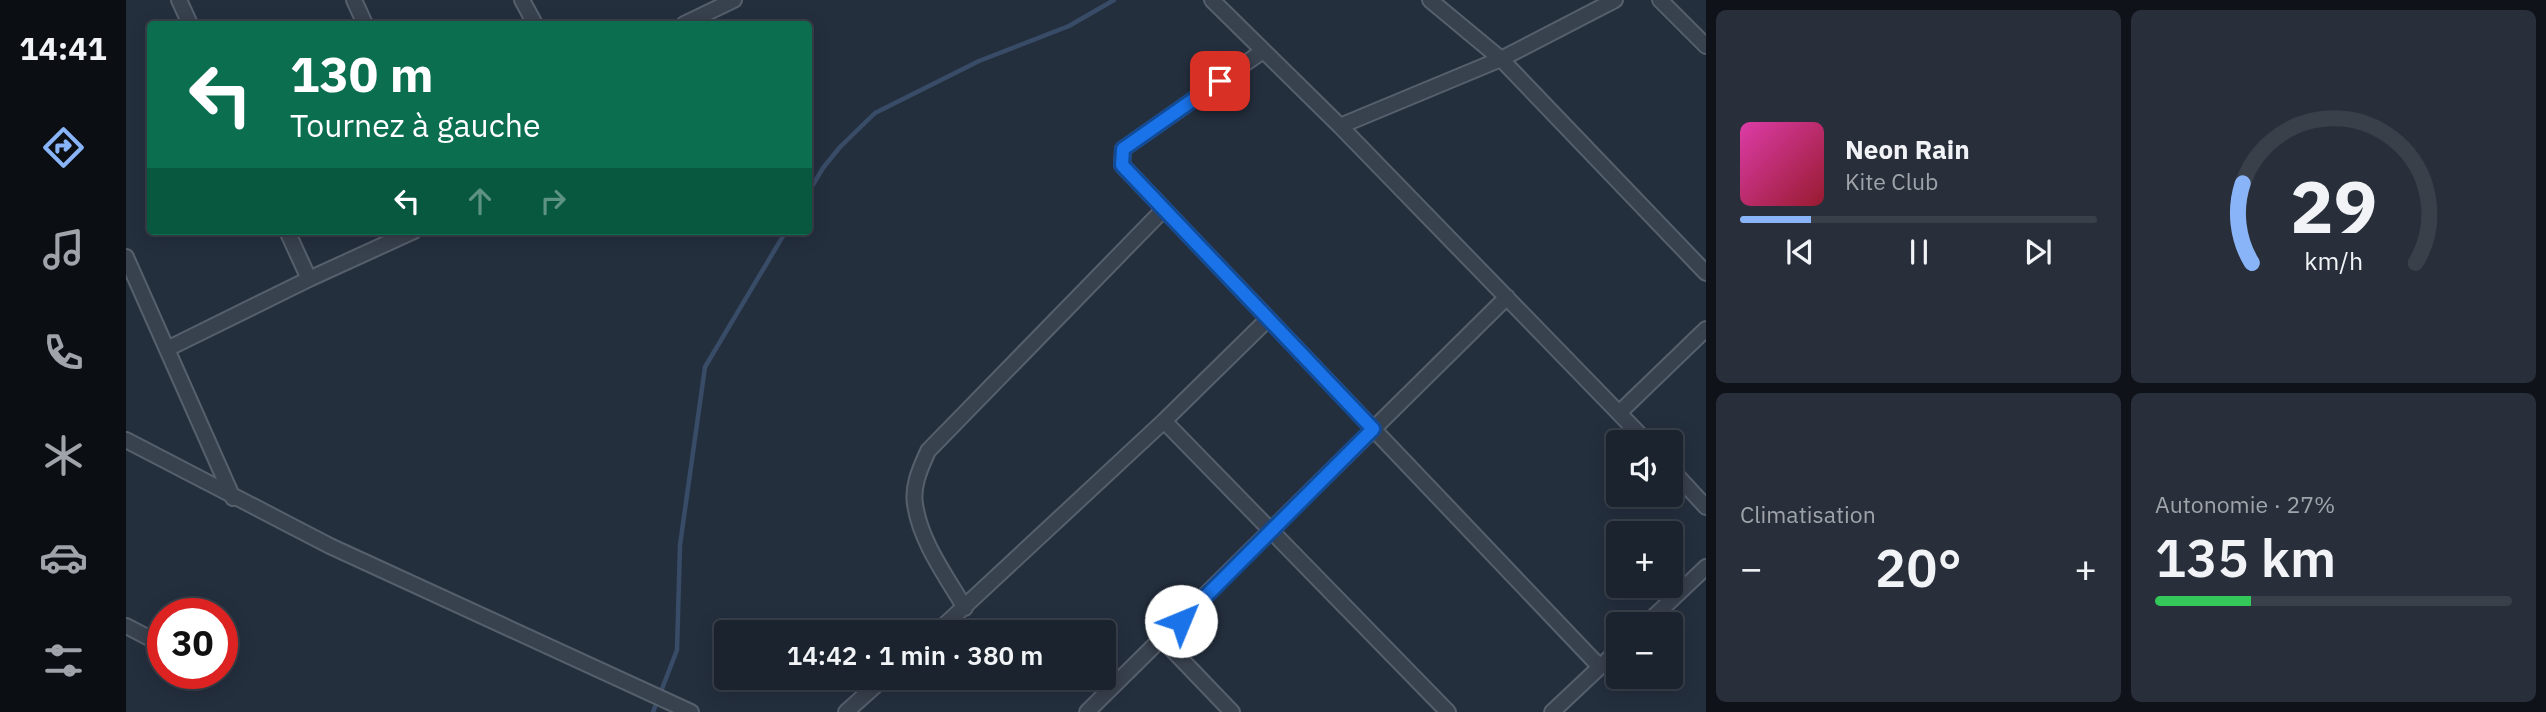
<!DOCTYPE html>
<html lang="fr">
<head>
<meta charset="utf-8">
<style>
	body { margin:0; font-family:"IBM Plex Sans",sans-serif; background:#282f3a; color:#f1f3f6; height:100vh; display:flex; flex-direction:column; font-size:26px; white-space:nowrap }
	* { box-sizing:border-box; margin:0 }
	p { font-size:23px; color:#a0a4aa }
	.icon { flex:none; width:38px; height:38px; fill:none; stroke:currentColor; stroke-width:2; stroke-linecap:round; stroke-linejoin:round }
	.map { position:relative; flex:1; overflow:hidden }
	.panel { display:flex; flex-direction:column; gap:10px; padding:10px; background:#0f1319; width:840px }
	.panel>* { flex:none }
	.hud { position:absolute; left:21px; top:21px; width:665px; height:214px; border-radius:7px; box-shadow:0 4px 18px #0003,0 0 0 2px #39404a; background:#0b6e4f; color:#fff; overflow:hidden }
	.tools { position:absolute; left:1480px; top:430px; display:grid; gap:14px }
	.tools a { display:grid; place-items:center; width:77px; height:77px; border-radius:7px; background:#1b232e; box-shadow:0 4px 18px #0003,0 0 0 2px #39404a; font-size:35px }
	.speed { position:absolute; left:21px; top:598px; display:flex; gap:14px; font-size:35px; font-weight:700; text-align:center }
	.speed>* { display:grid; place-content:center; width:91px; height:91px; border-radius:50%; background:#1b232e; box-shadow:0 4px 18px #0003,0 0 0 2px #39404a; line-height:1 }
	.speed .limit { border:10px solid #d22; background:#fff; color:#111 }
	.pin { position:absolute; display:grid; place-items:center; width:60px; height:60px; color:#fff; margin:-30px; border-radius:14px; box-shadow:0 4px 10px #0006 }
	.me { position:absolute; width:77px; margin:-38px; rotate:45deg; stroke-linejoin:round; filter:drop-shadow(0 0 5px #0008) }
	.turn { display:flex; align-items:center; gap:24px; height:147px; padding:0 28px; font-size:32px }
	.turn .icon { width:91px; height:91px; stroke-width:2.5 }
	.turn b { display:block; font-size:49px; line-height:60px }
	.lanes { display:flex; align-items:center; height:66px; padding:0 28px; background:#0003; justify-content:center; gap:35px; direction:ltr }
	.lanes .off { opacity:.35 }
	.big { font-size:52px; font-weight:600; line-height:1.1 }
	.panel .tile { flex:1; display:flex; flex-direction:column; justify-content:center; gap:10px; min-width:0; padding:0 24px; border-radius:10px; background:#282f3a }
	.panel .dial { align-items:center; gap:0 }
	.dial svg { height:182px; overflow:visible; fill:none; stroke:#39404a; stroke-width:7; stroke-linecap:round; text-anchor:middle }
	.dial text { fill:#f1f3f6; stroke:none }
	.song { display:flex; align-items:center; gap:21px }
	.cover { width:84px; height:84px; border-radius:10px; background:linear-gradient(135deg,hsl(320 70% 55%),hsl(350 70% 35%)) }
	.played { height:7px; border-radius:4px; background:linear-gradient(90deg,#8ab4f8 20%,#39404a 20%) }
	.keys { display:flex; justify-content:space-around; direction:ltr }
	.heat { display:flex; justify-content:space-between; align-items:center; font-size:38px; direction:ltr }
	.charge { height:10px; border-radius:5px; background:linear-gradient(90deg,#34c759 27%,#39404a 0) }
	.panel .tiles { flex:1; display:grid; gap:10px; grid-template-columns:repeat(2,1fr) }
	.trip { position:absolute; left:588px; top:620px; width:402px; height:70px; border-radius:7px; background:#1b232e; box-shadow:0 4px 18px #0003,0 0 0 2px #39404a; font-weight:600; line-height:70px; text-align:center }
	main { display:flex; flex:1; min-height:0 }
	.tab-bar { display:flex; flex-direction:column; width:126px; justify-content:space-around; align-items:center; background:#0b0e12; color:#a0a4aa }
	.tab-bar .icon { width:49px; height:49px }
	.tab-bar .active { color:#8ab4f8 }
	.tab-bar b { font-size:32px; color:#f1f3f6 }
	.map>svg:first-child { display:block }
	.lines { fill:none; stroke-linecap:round; stroke-linejoin:round }
	.stream { stroke:#394c67; stroke-width:4.5 }
	.minor-casing { stroke:#565f6c; stroke-width:18 }
	.minor { stroke:#38414e; stroke-width:14 }
	.route-casing { stroke:#114b97; stroke-width:18 }
	.route { stroke:#1a73e8; stroke-width:12 }
</style>
</head>
<body>
<main>
<nav class="tab-bar">
<b>14:41</b>
<svg class="icon active" aria-label="directions" viewBox="0 0 24 24"><path d="M12 3l9 9-9 9-9-9zM9 14v-3h6M13 9l2 2-2 2"/></svg>
<svg class="icon" aria-label="music" viewBox="0 0 24 24"><path d="M9 18V5l10-2v13"/><circle cx="6" cy="18" r="3"/><circle cx="16" cy="16" r="3"/></svg>
<svg class="icon" aria-label="phone" viewBox="0 0 24 24"><path d="M5 4h4l2 5-3 2q2 4 5 5l2-3 5 2v4C11 20 4 13 5 4z"/></svg>
<svg class="icon" aria-label="climate" viewBox="0 0 24 24"><path d="M12 3v18M4 7l16 10M4 17L20 7"/></svg>
<svg class="icon" aria-label="car" viewBox="0 0 24 24"><path d="M5 17H2v-5l4-1 3-4h7l3 4 3 1v5h-3M9 17h6M6 11h13"/><circle cx="7" cy="17" r="2"/><circle cx="17" cy="17" r="2"/></svg>
<svg class="icon" aria-label="filters" viewBox="0 0 24 24"><path d="M4 7h16M4 17h16"/><circle cx="9" cy="7" r="2"/><circle cx="15" cy="17" r="2"/></svg>
</nav>
<div class="map">
<svg width="1580" height="712" viewBox="0 0 1580 712">
	<rect width="100%" height="100%" fill="#242f3e"/>
	<g class="lines">
		<path class="stream" d="M682,193L697,168L714,147L749,113L853,61L943,26L988,0
			M527,712L551,650L554,545L579,367L660,231"/>
		<defs>
			<path id="minor" d="M53,0L64,24
				M228,0L239,24
				M396,0L409,24
				M1086,0L1214,126L1522,443
				M1304,0L1375,59L1580,273
				M1534,0L1580,46
				M558,24L608,0
				M1137,51L997,149L996,165L1474,667
				M1214,126L1375,59L1489,0
				M161,231L183,279
				M0,257L107,498
				M41,349L183,279L288,231
				M1494,412L1580,329
				M1038,421L1322,712
				M0,440L204,546L565,712
				M1545,469L1580,507
				M839,608C820,576 794,541 789,504C786,485 795,467 802,451L1038,209
				M1519,625L1580,567
				M0,626L33,643
				M811,632L1038,421L1142,319
				M1036,639L1106,712
				M720,712L759,677
				M961,712L1381,297
				M1426,712L1493,649"/>
		</defs>
		<use href="#minor" class="minor-casing"/>
		<use href="#minor" class="minor"/>
	</g>
	<g class="lines">
		<defs>
			<path id="route" d="M1055,621L1247,429L996,165L997,149L1094,81"/>
		</defs>
		<use href="#route" class="route-casing"/>
		<use href="#route" class="route"/>
	</g>
</svg>
<div class="tools">
<a><svg class="icon" aria-label="sound" viewBox="0 0 24 24"><path d="M4 9h4l5-4v14l-5-4H4zM17 9q2 3 0 6"/></svg></a>
<a>+</a>
<a>−</a>
</div>
<div class="speed"><div class="limit">30</div></div>
<div class="pin" style="left:1094px;top:81px;background:#d93025"><svg class="icon" aria-label="arrive" viewBox="0 0 24 24"><path d="M6 21V4h12l-3 4 3 4H6"/></svg></div>
<svg class="me" style="left:1055px;top:621px" viewBox="-20 -20 40 40"><circle r="19" fill="#fff"/><path d="M0-13L10 11 0 6-10 11z" fill="#1a73e8"/></svg>
<div class="trip">14:42 · 1 min · 380 m</div>
<div class="hud">
<div class="turn"><svg class="icon" aria-label="left" viewBox="0 0 24 24"><path d="M17 20v-9H6M10 6l-5 5 5 5"/></svg><div><b>130 m</b>Tournez à gauche</div></div>
<div class="lanes"><svg class="icon" aria-label="left" viewBox="0 0 24 24"><path d="M17 20v-9H6M10 6l-5 5 5 5"/></svg><svg class="icon off" aria-label="ahead" viewBox="0 0 24 24"><path d="M12 20V5M6 11l6-6 6 6"/></svg><svg class="icon off" aria-label="right" viewBox="0 0 24 24"><path d="M7 20v-9h11M14 6l5 5-5 5"/></svg></div>
</div>
</div>
<section class="panel">
<div class="tiles">
<div class="tile">
<div class="song"><i class="cover"></i><div><b>Neon Rain</b><p>Kite Club</p></div></div>
<div class="played"></div>
<div class="keys"><svg class="icon" aria-label="previous" viewBox="0 0 24 24"><path d="M18 5L8 12l10 7zM5 5v14"/></svg><svg class="icon" aria-label="pause" viewBox="0 0 24 24"><path d="M8 5v14M16 5v14"/></svg><svg class="icon" aria-label="next" viewBox="0 0 24 24"><path d="M6 5l10 7-10 7zM19 5v14"/></svg></div>
</div>
<div class="tile dial"><svg viewBox="0 0 100 80">
<path d="M14 69A42 42 0 1 1 86 69"/>
<path d="M14 69A42 42 0 0 1 10 34" stroke="#8ab4f8"/>
<text x="50" y="56" font-size="32" font-weight="700">29</text>
<text x="50" y="72" font-size="11">km/h</text>
</svg></div>
<div class="tile"><p>Climatisation</p>
<div class="heat"><a>−</a><b class="big">20°</b><a>+</a></div>
</div>
<div class="tile"><p>Autonomie · 27%</p><b class="big">135 km</b><div class="charge"></div></div>
</div>
</section>
</main>
</body>
</html>
